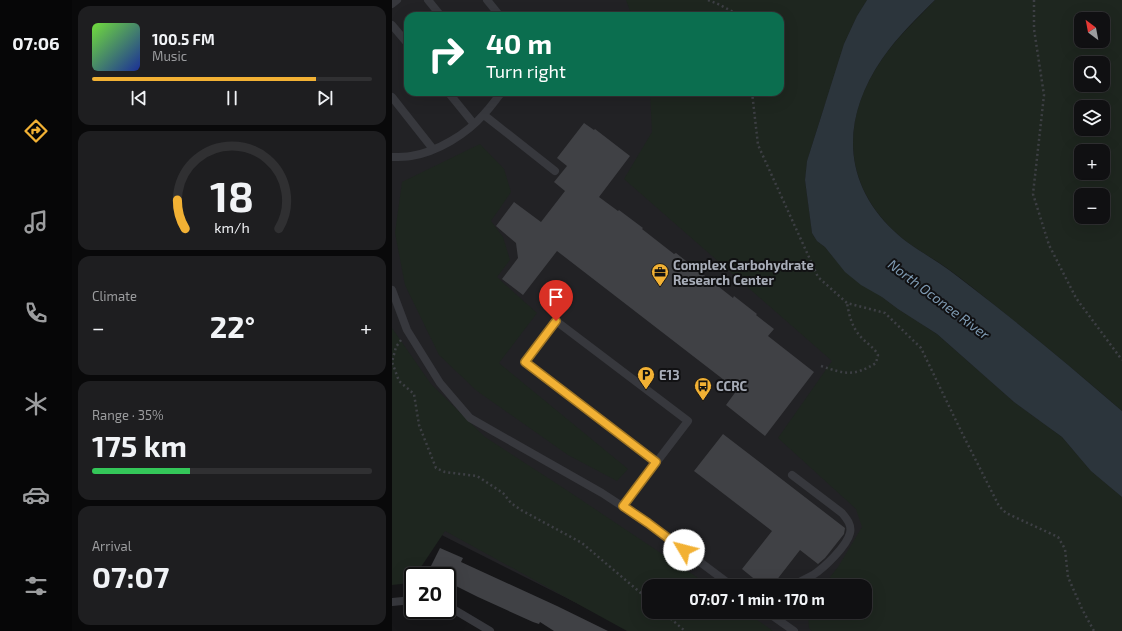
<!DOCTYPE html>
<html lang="en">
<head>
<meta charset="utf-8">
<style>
	body { margin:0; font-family:"Exo 2",sans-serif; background:#1e1e20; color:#f1f3f6; height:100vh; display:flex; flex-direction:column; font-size:15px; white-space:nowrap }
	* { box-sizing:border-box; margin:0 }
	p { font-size:13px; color:#9c9d9f }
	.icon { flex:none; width:22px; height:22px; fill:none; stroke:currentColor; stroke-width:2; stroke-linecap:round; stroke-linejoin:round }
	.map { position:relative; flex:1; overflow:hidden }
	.sheet { display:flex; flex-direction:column; gap:6px; padding:6px; background:#09090a; width:320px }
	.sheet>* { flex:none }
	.banner { position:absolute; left:12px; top:12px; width:380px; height:84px; border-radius:12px; box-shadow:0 4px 16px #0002,0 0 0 1px #303032; background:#0b6e4f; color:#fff; overflow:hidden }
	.needle { width:26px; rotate:328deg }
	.buttons { position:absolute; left:682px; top:12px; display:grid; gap:8px }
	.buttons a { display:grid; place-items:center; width:36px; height:36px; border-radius:8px; background:#101012; box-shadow:0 4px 16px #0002,0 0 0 1px #303032; font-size:20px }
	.speed { position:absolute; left:12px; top:567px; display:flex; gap:8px; font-size:20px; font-weight:700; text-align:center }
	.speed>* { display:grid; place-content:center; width:52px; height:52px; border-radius:50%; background:#101012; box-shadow:0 4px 16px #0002,0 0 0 1px #303032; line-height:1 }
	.speed .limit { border:2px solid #111; border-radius:6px; background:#fff; color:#111 }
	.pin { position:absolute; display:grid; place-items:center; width:34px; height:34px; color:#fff; margin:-41px -17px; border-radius:50% 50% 50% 0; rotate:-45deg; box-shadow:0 0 4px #0007 }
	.pin .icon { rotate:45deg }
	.me { position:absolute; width:44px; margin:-22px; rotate:307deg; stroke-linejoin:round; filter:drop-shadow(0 0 3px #0008) }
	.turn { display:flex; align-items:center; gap:14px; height:84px; padding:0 16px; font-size:18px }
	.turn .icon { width:52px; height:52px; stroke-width:2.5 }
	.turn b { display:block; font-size:28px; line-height:34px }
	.big { font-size:30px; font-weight:700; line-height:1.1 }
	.sheet .tile { flex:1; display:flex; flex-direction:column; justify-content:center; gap:6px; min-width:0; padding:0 14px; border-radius:12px; background:#1e1e20 }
	.sheet .dial { align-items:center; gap:0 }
	.dial svg { height:104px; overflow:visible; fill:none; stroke:#303032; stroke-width:7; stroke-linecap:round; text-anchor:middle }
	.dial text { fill:#f1f3f6; stroke:none }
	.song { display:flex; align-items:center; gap:12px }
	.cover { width:48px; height:48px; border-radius:6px; background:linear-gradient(135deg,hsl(100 70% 55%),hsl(230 70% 35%)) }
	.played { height:4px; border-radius:2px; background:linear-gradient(90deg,#f2b134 80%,#303032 80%) }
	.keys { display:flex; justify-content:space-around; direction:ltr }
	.heat { display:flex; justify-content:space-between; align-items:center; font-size:22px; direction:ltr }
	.charge { height:6px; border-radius:3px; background:linear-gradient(90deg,#34c759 35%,#303032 0) }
	.trip { position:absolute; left:250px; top:579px; width:230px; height:40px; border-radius:12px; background:#101012; box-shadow:0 4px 16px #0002,0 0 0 1px #303032; font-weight:700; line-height:40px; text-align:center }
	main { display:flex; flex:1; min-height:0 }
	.dock { display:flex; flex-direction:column; width:72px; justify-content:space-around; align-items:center; background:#060607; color:#9c9d9f }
	.dock .icon { width:28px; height:28px }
	.dock .active { color:#f2b134 }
	.dock b { font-size:18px; color:#f1f3f6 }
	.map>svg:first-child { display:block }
	.built { fill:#222225; fill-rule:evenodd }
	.green { fill:#1e261f; fill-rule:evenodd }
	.water { fill:#2c353c }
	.building { fill:#404145 }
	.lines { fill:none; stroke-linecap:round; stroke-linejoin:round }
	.path { stroke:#3d3f44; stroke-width:2.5; stroke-dasharray:2 3; stroke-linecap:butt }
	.service { stroke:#37383d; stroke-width:8 }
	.route-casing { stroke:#9d7322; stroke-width:10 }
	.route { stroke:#f2b134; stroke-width:7 }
	.labels { text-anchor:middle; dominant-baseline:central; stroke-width:4; stroke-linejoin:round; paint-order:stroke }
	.poi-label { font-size:13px; font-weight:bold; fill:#a8adb8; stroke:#111113; text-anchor:start }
	.water-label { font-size:14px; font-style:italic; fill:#7f9bb3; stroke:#111113 }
</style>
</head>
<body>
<main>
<nav class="dock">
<b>07:06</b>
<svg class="icon active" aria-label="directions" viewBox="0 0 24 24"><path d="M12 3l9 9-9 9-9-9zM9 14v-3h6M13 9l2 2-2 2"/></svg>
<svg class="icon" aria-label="music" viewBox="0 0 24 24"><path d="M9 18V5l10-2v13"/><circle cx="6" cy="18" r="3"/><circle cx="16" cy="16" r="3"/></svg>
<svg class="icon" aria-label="phone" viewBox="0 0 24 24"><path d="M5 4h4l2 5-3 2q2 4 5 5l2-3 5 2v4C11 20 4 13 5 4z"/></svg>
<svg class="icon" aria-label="climate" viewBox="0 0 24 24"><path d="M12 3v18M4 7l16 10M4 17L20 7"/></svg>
<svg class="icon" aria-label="car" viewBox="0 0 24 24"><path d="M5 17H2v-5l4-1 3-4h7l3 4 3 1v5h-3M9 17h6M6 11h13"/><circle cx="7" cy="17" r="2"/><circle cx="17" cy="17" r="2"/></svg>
<svg class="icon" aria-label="filters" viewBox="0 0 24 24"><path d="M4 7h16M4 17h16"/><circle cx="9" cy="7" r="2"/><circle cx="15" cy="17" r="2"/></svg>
</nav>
<section class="sheet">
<div class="tile">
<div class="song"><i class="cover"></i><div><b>100.5 FM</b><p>Music</p></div></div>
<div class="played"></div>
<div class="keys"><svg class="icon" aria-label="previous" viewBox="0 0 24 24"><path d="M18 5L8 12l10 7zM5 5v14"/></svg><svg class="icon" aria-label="pause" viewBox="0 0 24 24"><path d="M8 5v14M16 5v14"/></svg><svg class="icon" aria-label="next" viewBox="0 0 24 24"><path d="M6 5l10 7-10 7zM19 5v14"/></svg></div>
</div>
<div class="tile dial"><svg viewBox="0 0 100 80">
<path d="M14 69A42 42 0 1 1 86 69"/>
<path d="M14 69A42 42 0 0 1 8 47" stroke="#f2b134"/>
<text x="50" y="56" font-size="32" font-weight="700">18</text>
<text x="50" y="72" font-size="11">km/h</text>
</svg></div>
<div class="tile"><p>Climate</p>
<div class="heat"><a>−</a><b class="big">22°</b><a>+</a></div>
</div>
<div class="tile"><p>Range · 35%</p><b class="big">175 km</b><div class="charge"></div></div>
<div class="tile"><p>Arrival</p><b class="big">07:07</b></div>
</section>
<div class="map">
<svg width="730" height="631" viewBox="0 0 730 631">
	<rect width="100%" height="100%" fill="#161618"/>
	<path class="built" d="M0,0H475L465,16L428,118L415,161L413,180L420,233L593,376L622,402L657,427L730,497V631H240L0,510ZM16,16H388V92H16ZM257,586H473V612H257Z"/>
	<path class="green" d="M234,0H475L465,16L452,44L415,161L413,180L420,233L425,241L433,247L443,259L490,297L506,309L545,334L622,402L670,437L699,471L730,497V631H420L417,628L416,612H473V586H431L446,567L470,527L464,509L386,438L440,361L232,179L260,132L258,92H388V16H240Z
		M543,0H730V411C679,367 628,325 576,284C563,274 550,264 536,256C524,248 512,241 502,231C449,180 450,117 490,59C505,37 525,19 543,0ZM689,19H711V41H689ZM689,63H711V85H689ZM689,107H711V129H689ZM689,151H711V173H689ZM689,195H711V217H689Z
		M88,144L112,169L119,192L99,221L111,237L118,260L105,277L145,313L107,363L236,469L225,481L176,455L85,391L47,355L13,285L3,233L10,182Z
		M0,328L39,384L93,437L176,491L318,586H257V612H354L381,631H235L53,531L23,576H21V579L18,583L0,585Z"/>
	<path class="water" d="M475,0H543C525,18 505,37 490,59C450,117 449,181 502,231C512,241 524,248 536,256C551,265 564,275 578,286C630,326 680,368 730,411V497L699,471L670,437L622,402L545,334L506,309L490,297L469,285L453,272L433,247L425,241L420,233L413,180L415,161L452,44L465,16Z"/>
	<path class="building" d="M192,123L202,130L203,129L238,156L207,197L226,211L227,210L251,228L250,229L282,254L284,253L341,298L342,296L365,314L364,315L382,329L376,336L422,372L373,436L334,405L345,390L165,251L131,295L110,279L126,258L124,243L104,226L122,202L149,222L173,191L162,182L175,166L165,158Z
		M331,434L453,528L452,534L433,558L426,564L408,550L380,586H371L350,569L380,531L302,471Z
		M48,548L71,558L69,562L165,606L216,631H162L148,622L147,624L141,622L86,597L64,586L65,583L55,578V576H42L44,571L38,568Z"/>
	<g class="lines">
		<path class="path" d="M316,0L326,4L349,16
			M642,0V29L652,95L641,194L657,245L684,298L730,360
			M360,92L366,145L426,277L455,303L493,313L529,348L569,431L607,506L614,513L666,537L673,549L676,577L690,609L702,631
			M9,340L4,347L0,362L7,381L22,394L27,425L44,468L53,472L85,476L111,493L119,503L129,510L190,543L257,600
			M429,366C453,374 461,377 484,363L486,355C482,347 474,343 468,336C460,327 457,315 455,303
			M271,612L293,631"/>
		<path class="service" d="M36,0L49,16
			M95,0L108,16
			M0,4L5,0
			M0,25L16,44
			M56,92L82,124
			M0,97L41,149
			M92,115L163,171
			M0,157C6,157 13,157 19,156C45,152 75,134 92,114C99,107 104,99 110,92
			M0,290L15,330L48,383L78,418L210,493L256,523L340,586
			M400,475L450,513C455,519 460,525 458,533C455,546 432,568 421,575C414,579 407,581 402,586
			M231,506L296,421L164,321L133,362L264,462
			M0,602L21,600
			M55,608L61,609L98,631
			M375,612L402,631"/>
	</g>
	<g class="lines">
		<defs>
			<path id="route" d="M164,321L133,362L264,462L231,506L256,523L292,550"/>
		</defs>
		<use href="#route" class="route-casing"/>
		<use href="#route" class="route"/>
	</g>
	<defs>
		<symbol id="office-pin" viewBox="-11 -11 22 30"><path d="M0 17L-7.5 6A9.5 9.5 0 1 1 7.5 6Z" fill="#f2b134" stroke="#111113"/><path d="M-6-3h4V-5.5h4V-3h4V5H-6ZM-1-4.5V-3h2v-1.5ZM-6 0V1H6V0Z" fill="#111"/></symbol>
		<symbol id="parking-pin" viewBox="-11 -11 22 30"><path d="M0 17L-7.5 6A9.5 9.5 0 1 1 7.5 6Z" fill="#f2b134" stroke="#111113"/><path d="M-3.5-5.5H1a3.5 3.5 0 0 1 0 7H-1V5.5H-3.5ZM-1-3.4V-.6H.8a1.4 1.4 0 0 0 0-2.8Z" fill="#111"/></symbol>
		<symbol id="bus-pin" viewBox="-11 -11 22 30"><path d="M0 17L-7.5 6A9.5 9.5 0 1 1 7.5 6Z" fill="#f2b134" stroke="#111113"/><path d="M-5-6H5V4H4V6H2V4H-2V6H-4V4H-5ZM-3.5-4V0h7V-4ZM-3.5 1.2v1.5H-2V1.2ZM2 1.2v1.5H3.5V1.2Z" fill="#111"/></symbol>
	</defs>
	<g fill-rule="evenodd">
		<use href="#office-pin" x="258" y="262" width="20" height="27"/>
		<use href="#parking-pin" x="244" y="365" width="20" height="27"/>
		<use href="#bus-pin" x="301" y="376" width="20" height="27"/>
	</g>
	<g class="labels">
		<g class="poi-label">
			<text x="281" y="265">Complex Carbohydrate<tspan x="281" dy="15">Research Center</tspan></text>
			<text x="267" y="375">E13</text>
			<text x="324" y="386">CCRC</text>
		</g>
		<g class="water-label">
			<text transform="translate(547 299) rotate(37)">North Oconee River</text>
		</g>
	</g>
</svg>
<div class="buttons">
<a><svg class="needle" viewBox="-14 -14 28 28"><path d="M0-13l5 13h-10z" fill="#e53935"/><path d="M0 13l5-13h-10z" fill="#9c9d9f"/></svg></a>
<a><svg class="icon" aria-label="search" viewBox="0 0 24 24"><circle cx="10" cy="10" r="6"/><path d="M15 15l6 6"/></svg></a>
<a><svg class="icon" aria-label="layers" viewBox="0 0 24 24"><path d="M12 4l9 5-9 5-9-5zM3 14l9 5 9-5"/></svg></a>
<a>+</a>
<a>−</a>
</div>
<div class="speed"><div class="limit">20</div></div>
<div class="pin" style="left:164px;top:321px;background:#d93025"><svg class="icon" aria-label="arrive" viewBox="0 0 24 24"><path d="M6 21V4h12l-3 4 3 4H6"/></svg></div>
<svg class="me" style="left:292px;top:550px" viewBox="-20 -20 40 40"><circle r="19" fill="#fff"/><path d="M0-13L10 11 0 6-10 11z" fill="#f2b134"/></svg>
<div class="trip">07:07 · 1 min · 170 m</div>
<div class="banner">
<div class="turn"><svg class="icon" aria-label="right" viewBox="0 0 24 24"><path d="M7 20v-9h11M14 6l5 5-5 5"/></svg><div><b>40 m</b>Turn right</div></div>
</div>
</div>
</main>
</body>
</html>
